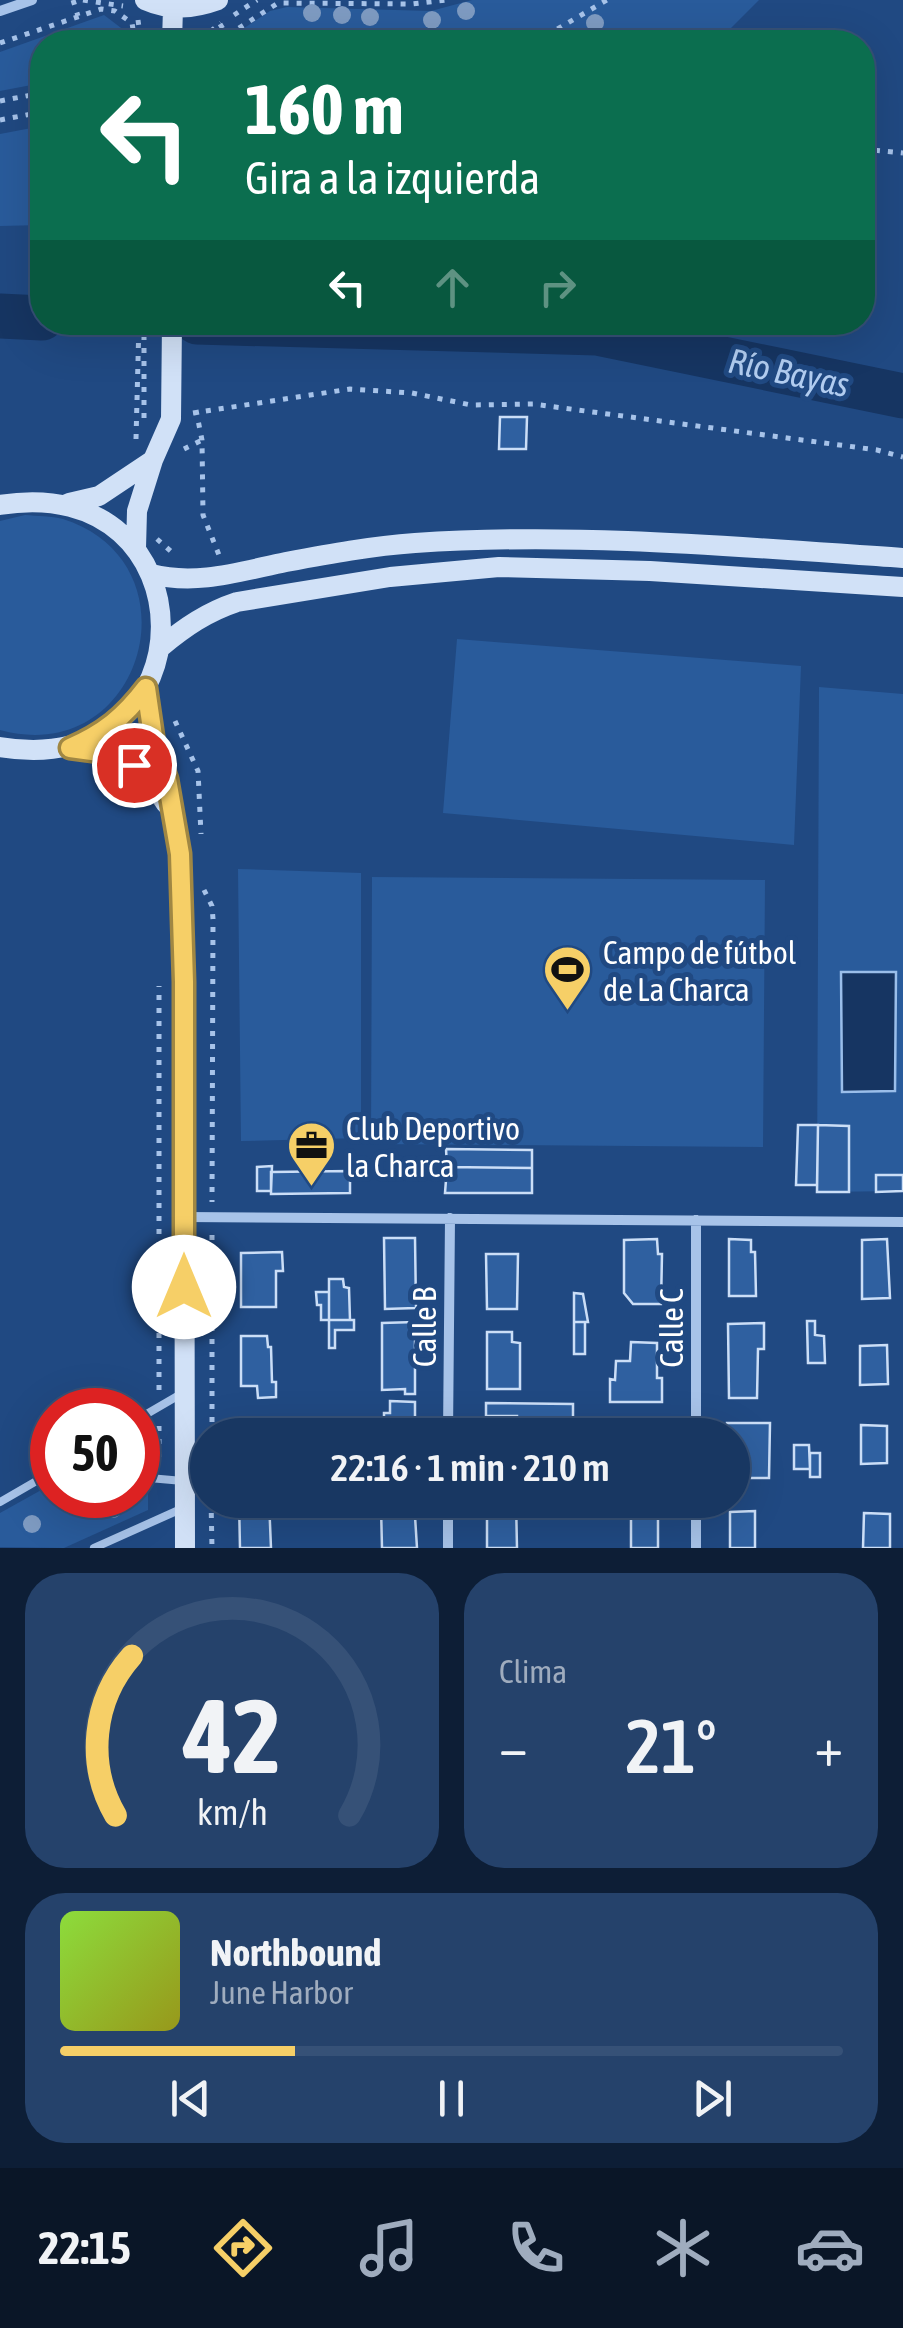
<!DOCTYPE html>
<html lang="es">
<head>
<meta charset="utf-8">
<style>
	body { margin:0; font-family:"Asap Condensed",sans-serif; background:#25426b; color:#f1f3f6; height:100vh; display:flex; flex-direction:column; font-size:38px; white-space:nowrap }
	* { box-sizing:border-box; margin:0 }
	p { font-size:32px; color:#9facbe }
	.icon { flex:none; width:55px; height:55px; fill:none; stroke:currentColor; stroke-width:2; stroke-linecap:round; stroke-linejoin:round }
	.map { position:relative; height:1548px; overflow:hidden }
	.panel { display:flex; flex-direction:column; gap:25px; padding:25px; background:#0d1e36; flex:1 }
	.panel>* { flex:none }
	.top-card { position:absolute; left:30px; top:30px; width:845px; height:305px; border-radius:40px; box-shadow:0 10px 40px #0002,0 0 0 2px #365177; background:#0b6e4f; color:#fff; overflow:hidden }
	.speed { position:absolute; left:30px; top:1388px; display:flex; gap:20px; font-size:50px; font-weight:700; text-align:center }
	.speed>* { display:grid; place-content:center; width:130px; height:130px; border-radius:50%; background:#183762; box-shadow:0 10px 40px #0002,0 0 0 2px #365177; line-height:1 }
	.speed .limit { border:15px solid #d22; background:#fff; color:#111 }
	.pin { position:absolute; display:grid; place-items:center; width:85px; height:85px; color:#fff; margin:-42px; border:5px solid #fff; border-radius:50%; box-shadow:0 2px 10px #0007 }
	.me { position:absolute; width:110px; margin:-55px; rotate:0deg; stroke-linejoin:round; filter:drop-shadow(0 0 8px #0008) }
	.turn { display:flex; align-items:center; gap:35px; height:210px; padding:0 50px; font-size:45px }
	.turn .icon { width:130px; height:130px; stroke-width:2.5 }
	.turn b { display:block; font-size:70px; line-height:85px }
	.lanes { display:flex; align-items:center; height:95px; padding:0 50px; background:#0003; justify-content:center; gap:50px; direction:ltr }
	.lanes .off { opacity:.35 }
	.big { font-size:75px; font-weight:600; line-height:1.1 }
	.panel .card { flex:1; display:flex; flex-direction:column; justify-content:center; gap:15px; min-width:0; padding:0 35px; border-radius:40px; background:#25426b }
	.panel .dial { align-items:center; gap:0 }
	.dial svg { height:260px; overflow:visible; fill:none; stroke:#365177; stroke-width:7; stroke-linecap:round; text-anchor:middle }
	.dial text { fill:#f1f3f6; stroke:none }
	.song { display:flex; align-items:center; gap:30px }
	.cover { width:120px; height:120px; border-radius:15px; background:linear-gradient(135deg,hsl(90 70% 55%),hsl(60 70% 35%)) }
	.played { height:10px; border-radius:5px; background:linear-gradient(90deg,#f6cf67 30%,#365177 30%) }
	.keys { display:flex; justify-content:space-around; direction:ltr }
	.heat { display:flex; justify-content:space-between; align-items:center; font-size:55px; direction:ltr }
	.panel .tiles { flex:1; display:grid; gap:25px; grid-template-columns:1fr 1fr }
	.card:last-child { grid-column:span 2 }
	.trip { position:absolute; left:190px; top:1418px; width:560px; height:100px; border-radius:50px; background:#183762; box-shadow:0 10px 40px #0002,0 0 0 2px #365177; font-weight:600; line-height:100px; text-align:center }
	.dock { display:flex; height:160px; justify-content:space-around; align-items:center; background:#0a1627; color:#9facbe }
	.dock .icon { width:70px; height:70px }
	.dock .selected { color:#f6cf67 }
	.dock b { font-size:45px; color:#f1f3f6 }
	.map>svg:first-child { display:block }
	.green { fill:#295b9b }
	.water { fill:#163562; stroke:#9abeea; stroke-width:2.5 }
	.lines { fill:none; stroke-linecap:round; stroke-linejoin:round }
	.river { stroke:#163562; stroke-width:45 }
	.building { fill:#2f60a0; stroke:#cbdef7; stroke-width:2.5 }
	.path { stroke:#a7c3e9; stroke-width:5; stroke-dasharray:5 8; stroke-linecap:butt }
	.lane { stroke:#a7c3e9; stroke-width:8 }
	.street { stroke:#a7c3e9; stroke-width:10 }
	.secondary { stroke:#d1e1f7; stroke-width:20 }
	.tree { fill:#7e9bc2 }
	.route-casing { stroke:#a08743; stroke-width:25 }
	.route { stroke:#f6cf67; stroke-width:18 }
	.labels { text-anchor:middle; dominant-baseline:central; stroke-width:10; stroke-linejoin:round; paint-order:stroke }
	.poi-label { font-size:32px; fill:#fff; stroke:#204982; text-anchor:start }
	.street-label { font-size:32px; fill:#fff; stroke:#204982 }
	.water-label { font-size:35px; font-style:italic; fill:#b2cdf0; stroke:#204982 }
</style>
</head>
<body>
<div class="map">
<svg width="903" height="1548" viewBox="0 0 903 1548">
	<rect width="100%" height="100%" fill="#204982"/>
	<path class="green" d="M472,0H759L717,42H223L270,11L287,7L431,11Z
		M104,15L129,34V42H42V83L0,91V52Z
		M42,126V225L0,226V134Z
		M25,515C37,516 51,516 63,519C201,563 143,769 0,730V521Z
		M457,639L801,666L794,845L443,813Z
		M819,687L903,694V1191L817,1192Z
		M238,869L361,873V1138L241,1141Z
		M372,877L765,880L763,1147L371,1144Z
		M52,1484V1495L148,1492V1510L64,1548L0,1547V1513Z"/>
	<path class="water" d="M841,972H896L895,1091L842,1092Z"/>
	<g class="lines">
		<path class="river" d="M0,316L42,318
			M197,322L597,333L903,396"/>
	</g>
	<path class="building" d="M500,417H527L526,449H499Z
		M798,1125H818L817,1185H796Z
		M818,1125L849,1126V1192H817Z
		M446,1149L532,1150V1168L447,1167Z
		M272,1166L271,1191H257V1167Z
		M447,1167L532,1168V1193H445Z
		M350,1171V1193L271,1194V1172Z
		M876,1175H903V1191L876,1192Z
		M384,1238H415L416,1308L385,1309Z
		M657,1239L658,1254H662L661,1304H633L624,1293V1240Z
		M729,1239L751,1240V1252H755L756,1296H729Z
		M887,1239L890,1298L862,1299V1240Z
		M282,1252L283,1271H276V1307H241V1253Z
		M486,1254H518L517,1309H487Z
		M329,1279H343L344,1287L349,1288L350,1320H329Z
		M316,1292H329V1320H321V1305H317Z
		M574,1293L583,1294L588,1322H574Z
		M329,1320H354V1330H335V1348H329Z
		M807,1321H815V1335L824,1336L825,1363H808Z
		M415,1322V1394H405V1389L382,1390V1323Z
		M574,1322H585V1354H574Z
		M764,1323V1349H758L757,1398H729L728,1324Z
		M487,1332H512V1342L520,1343V1389H487Z
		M241,1336H267L268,1347H271L272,1382H276V1397L258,1398L257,1386H241Z
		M631,1342L657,1343V1378H662V1402H610V1379L615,1380L616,1361H630Z
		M887,1345L888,1384L860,1385V1346Z
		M390,1401L415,1402V1435H384V1413H390Z
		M486,1403L573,1404V1435H557V1419L486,1416Z
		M486,1416H517V1435H486Z
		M241,1418H275V1435H241Z
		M660,1422V1435H630V1423Z
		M727,1423H770L769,1478H732V1435H727Z
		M861,1425L887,1426V1463L861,1464Z
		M794,1445H809L810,1469H794Z
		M810,1453H820V1477H810Z
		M239,1500H269L271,1548H240Z
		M375,1500H414L417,1548H382L381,1507L375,1508Z
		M604,1500H658V1548H631V1516L604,1515Z
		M516,1501L517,1548H487V1502Z
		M755,1511V1548H730V1512Z
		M864,1513L890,1514V1548H863Z"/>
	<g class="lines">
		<path class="path" d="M73,0L78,16
			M83,0L123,6
			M234,15L257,0
			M138,20L141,42
			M220,24L226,34L242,42
			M205,42L206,35L221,23
			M217,42L278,3L412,4L447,0
			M535,42L607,0
			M0,43L101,9L115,11L132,23L135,42
			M0,101L42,93
			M0,120L42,112
			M862,149L903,153
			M144,322V424
			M196,410L202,440L203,515L219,555
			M193,413L350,389L412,393L471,405L533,404L877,450L903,457
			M136,439L139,322
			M184,449L202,440
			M157,539L175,555
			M175,721L198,771L201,834
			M204,890L212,906L213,919L212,1202
			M159,1390V986
			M159,1426V1465
			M212,1435V1233
			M211,1500L212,1548"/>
		<path class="lane" d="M138,1419L181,1394
			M138,1477L183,1481
			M0,1502L52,1472
			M94,1548L181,1509"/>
		<path class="street" d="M0,11L32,0
			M184,1217L903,1222
			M696,1220V1435
			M448,1435L450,1218
			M696,1500V1548
			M448,1548V1500"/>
		<path class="secondary" d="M145,0C170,11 193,9 218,0
			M172,42L173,8
			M69,503L99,496L153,460
			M0,505C214,470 215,783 0,747
			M136,548L137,511L153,460L171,419L172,322
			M151,574C197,586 242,571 286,562C329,554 372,546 415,543C577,532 741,547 903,558
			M161,647C185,627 207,612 237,602L390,577L499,567L650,571L903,587
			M146,688L154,743L167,779L180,854L184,982L185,1548
			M73,748C123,755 138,760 166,804"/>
	</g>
	<g class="tree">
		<circle cx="466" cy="11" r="9"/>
		<circle cx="312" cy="13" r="9"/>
		<circle cx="342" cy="15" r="9"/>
		<circle cx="370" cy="17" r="9"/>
		<circle cx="432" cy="20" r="9"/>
		<circle cx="595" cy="23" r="9"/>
		<circle cx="85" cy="1509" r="9"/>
		<circle cx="113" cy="1509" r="9"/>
		<circle cx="32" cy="1524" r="9"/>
	</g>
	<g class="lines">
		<defs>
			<path id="route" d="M134,765L114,754L70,748C104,733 124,717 146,688L154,743L167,779L180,854L184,982V1287"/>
		</defs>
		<use href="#route" class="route-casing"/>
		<use href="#route" class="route"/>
	</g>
	<defs>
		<symbol id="stadium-pin" viewBox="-11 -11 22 30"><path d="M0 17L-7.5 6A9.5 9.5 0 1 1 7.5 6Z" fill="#f6cf67" stroke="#204982"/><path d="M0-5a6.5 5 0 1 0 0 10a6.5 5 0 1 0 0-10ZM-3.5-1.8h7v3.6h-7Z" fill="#111"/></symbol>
		<symbol id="office-pin" viewBox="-11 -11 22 30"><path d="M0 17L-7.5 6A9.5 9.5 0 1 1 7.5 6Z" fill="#f6cf67" stroke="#204982"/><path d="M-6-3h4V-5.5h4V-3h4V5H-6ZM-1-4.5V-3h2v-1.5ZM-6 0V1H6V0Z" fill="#111"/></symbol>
	</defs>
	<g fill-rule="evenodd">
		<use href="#stadium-pin" x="540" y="942" width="55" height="75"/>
		<use href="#office-pin" x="284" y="1118" width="55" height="75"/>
	</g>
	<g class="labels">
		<g class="poi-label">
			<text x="603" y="952">Campo de fútbol<tspan x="603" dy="37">de La Charca</tspan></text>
			<text x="346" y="1128">Club Deportivo<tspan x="346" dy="37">la Charca</tspan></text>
		</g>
		<g class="street-label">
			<text transform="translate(424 1327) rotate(-90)">Calle B</text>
			<text transform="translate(671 1328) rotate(-90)">Calle C</text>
		</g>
		<g class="water-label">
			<text transform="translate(789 372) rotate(12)">Río Bayas</text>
		</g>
	</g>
</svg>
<div class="speed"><div class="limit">50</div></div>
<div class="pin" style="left:134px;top:765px;background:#d93025"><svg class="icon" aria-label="arrive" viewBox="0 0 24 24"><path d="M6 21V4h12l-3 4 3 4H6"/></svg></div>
<svg class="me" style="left:184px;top:1287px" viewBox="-20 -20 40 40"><circle r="19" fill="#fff"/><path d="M0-13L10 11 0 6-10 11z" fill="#f6cf67"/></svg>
<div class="trip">22:16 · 1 min · 210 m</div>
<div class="top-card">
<div class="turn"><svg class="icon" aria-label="left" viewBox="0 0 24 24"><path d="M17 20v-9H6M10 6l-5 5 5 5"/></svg><div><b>160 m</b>Gira a la izquierda</div></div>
<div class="lanes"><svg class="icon" aria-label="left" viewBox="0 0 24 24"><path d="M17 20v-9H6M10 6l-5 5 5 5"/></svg><svg class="icon off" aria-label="ahead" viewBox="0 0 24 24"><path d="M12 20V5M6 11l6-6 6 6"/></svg><svg class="icon off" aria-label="right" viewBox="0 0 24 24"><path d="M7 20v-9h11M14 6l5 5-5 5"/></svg></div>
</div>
</div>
<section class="panel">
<div class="tiles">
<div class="card dial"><svg viewBox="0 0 100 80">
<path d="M14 69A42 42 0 1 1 86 69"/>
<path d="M14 69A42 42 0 0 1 19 20" stroke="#f6cf67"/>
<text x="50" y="56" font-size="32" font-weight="700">42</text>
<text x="50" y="72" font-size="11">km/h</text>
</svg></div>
<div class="card"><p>Clima</p>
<div class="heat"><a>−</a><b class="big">21°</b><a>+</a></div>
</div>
<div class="card">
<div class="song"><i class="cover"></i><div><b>Northbound</b><p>June Harbor</p></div></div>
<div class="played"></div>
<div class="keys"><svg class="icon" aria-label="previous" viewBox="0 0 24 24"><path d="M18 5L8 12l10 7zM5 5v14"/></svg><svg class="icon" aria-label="pause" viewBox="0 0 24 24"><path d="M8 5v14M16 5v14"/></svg><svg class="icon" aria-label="next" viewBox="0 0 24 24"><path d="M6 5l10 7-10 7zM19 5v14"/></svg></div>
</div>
</div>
</section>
<nav class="dock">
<b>22:15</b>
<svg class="icon selected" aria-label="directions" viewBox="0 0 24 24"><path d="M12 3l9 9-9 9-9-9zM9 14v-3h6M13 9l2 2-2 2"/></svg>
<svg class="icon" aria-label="music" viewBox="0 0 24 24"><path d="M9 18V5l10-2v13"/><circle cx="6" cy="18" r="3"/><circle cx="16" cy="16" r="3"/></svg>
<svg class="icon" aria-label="phone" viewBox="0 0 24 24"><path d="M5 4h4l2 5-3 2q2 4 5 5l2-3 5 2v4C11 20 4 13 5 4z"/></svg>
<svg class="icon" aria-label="climate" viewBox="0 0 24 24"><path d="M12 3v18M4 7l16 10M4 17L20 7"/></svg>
<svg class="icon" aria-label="car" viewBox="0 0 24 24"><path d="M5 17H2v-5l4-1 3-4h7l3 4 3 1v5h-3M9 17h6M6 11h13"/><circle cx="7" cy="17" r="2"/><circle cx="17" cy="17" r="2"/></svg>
</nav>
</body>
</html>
